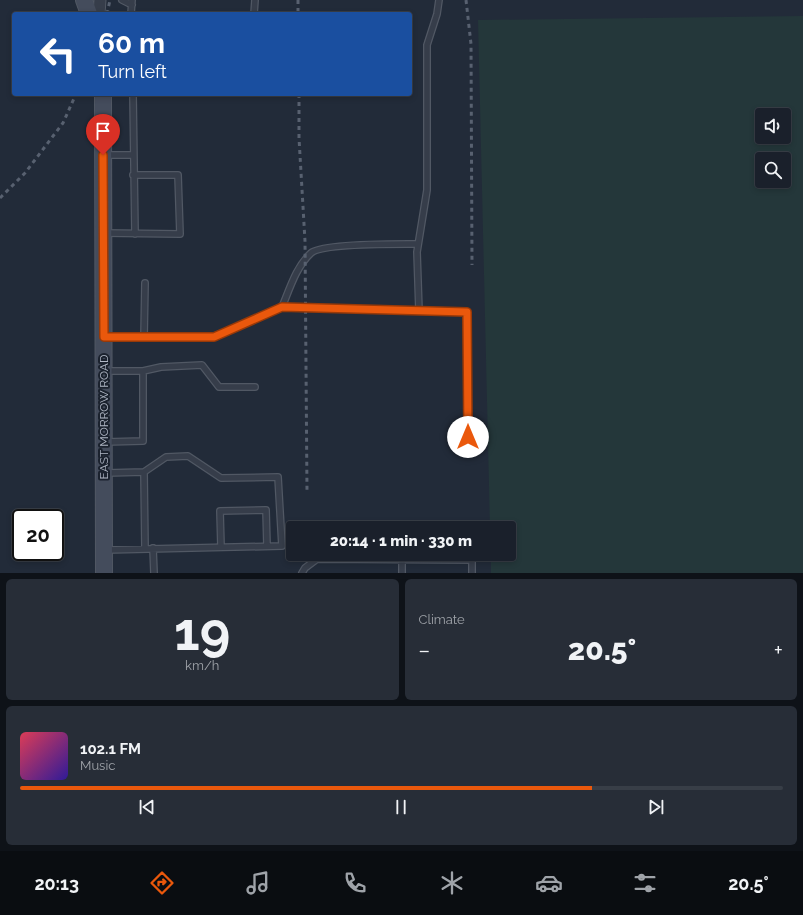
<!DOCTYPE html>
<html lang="en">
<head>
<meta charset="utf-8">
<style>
	body { margin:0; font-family:Raleway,sans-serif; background:#272d37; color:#f1f3f6; height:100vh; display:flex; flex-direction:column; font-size:15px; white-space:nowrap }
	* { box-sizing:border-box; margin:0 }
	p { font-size:13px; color:#9fa3a9 }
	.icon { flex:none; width:22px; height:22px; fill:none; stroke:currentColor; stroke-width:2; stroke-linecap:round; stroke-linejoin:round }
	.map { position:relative; height:573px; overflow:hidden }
	.side { display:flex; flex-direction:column; gap:6px; padding:6px; background:#0e1218; flex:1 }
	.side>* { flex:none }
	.banner { position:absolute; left:12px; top:12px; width:400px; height:84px; border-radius:4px; box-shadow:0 2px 6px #0003,0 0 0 1px #383e47; background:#1a4fa0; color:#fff; overflow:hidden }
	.buttons { position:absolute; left:755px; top:108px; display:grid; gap:8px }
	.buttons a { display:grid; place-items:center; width:36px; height:36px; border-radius:4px; background:#1a202b; box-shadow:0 2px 6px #0003,0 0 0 1px #383e47; font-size:20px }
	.speed { position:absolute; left:12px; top:509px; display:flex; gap:8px; font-size:20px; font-weight:700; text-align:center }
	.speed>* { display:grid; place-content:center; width:52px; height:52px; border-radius:50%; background:#1a202b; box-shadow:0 2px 6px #0003,0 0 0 1px #383e47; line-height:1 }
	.speed .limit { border:2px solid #111; border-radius:6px; background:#fff; color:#111 }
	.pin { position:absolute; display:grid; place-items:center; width:34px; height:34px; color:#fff; margin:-41px -17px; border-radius:50% 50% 50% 0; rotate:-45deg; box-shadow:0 0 4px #0007 }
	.pin .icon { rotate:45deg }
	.me { position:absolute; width:44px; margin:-22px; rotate:0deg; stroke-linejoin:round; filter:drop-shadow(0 0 3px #0008) }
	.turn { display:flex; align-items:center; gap:14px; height:84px; padding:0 20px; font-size:18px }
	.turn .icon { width:52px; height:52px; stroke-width:2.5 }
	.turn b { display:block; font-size:28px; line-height:34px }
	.big { font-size:30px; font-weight:800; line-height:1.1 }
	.side .tile { flex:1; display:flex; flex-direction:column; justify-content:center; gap:6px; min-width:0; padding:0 14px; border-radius:6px; background:#272d37 }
	.side .dial { align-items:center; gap:0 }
	.dial b { font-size:52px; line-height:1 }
	.song { display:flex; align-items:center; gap:12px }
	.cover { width:48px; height:48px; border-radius:6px; background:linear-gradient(135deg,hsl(350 70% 55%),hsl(250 70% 35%)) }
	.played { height:4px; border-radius:2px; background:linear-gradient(90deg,#ea580c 75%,#383e47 75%) }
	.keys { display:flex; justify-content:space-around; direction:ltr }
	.heat { display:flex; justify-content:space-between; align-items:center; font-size:22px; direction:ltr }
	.side .tiles { flex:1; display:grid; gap:6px; grid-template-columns:1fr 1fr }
	.tile:last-child { grid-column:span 2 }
	.trip { position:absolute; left:286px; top:521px; width:230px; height:40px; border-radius:4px; background:#1a202b; box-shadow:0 2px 6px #0003,0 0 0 1px #383e47; font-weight:800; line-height:40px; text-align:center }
	.tab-bar { display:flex; height:64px; justify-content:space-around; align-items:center; background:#0a0d11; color:#9fa3a9 }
	.tab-bar .icon { width:28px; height:28px }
	.tab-bar .current { color:#ea580c }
	.tab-bar b { font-size:18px; color:#f1f3f6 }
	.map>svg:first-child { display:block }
	.green { fill:#24373a; fill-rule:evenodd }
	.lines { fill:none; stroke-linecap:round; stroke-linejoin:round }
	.lane-casing { stroke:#515864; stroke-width:8 }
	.street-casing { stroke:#515864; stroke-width:13 }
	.secondary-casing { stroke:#515864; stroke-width:18 }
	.lane { stroke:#363d4a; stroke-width:5.5 }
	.street { stroke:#363d4a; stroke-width:11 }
	.secondary { stroke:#444c5c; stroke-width:16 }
	.rail { stroke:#586170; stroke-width:3; stroke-dasharray:4 4; stroke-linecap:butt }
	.route-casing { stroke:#983908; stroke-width:10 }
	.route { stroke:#ea580c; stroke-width:7 }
	.labels { text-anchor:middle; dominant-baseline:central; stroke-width:4; stroke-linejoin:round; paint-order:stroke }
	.street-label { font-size:12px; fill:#b1b8c6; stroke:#1b222e }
</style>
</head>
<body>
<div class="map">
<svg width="803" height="573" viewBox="0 0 803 573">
	<rect width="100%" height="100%" fill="#222b39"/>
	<path class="green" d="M803,16V573H491V554H509V528H490L478,20ZM762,115H784V137H762ZM762,159H784V181H762Z"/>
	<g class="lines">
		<defs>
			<path id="lane" d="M122,0L132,5
				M131,14L132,0
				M254,14L255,0
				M133,94L135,234
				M105,155H133
				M104,233L180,234L178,175H133
				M282,307C290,288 296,267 311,253C322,243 400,244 418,244
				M419,311L417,252L427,190V45L437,14L439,0
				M104,337H214L282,307L467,312L468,437
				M144,337L145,283
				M104,371H143V441L105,442
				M143,371L161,367L202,365L219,387H255
				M144,472L145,549
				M221,547L220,511L266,510L267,546
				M153,548L154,573
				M105,550L282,546L278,477L221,478L188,456L166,457L144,472L106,473
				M402,559V573
				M302,573L305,568L317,559L472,560V573"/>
			<path id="street" d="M99,14L100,0"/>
			<path id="secondary" d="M84,0L89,14
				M103,94L104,573"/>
		</defs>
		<use href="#lane" class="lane-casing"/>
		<use href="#street" class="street-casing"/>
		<use href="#secondary" class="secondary-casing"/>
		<use href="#lane" class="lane"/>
		<use href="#street" class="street"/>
		<use href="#secondary" class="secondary"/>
		<path class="rail" d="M298,0V14
			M466,0L471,44L472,265
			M107,14L110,0
			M299,94V138L305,241L307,492
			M0,198L25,173L63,123L76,94"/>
	</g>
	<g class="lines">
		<defs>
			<path id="route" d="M103,155L104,337H214L282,307L467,312L468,437"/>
		</defs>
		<use href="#route" class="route-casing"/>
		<use href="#route" class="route"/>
	</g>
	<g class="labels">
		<g class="street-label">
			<text transform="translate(104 417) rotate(-90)">EAST MORROW ROAD</text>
		</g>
	</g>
</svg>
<div class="buttons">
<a><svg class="icon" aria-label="sound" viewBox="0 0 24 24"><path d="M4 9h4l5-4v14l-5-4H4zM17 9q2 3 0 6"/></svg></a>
<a><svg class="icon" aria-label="search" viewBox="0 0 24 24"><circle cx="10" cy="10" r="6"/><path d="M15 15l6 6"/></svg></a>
</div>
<div class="speed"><div class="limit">20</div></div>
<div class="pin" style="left:103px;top:155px;background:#d93025"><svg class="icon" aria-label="arrive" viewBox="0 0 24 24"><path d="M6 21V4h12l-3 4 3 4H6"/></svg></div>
<svg class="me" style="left:468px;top:437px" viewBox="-20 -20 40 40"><circle r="19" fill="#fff"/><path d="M0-13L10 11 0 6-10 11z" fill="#ea580c"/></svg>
<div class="trip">20:14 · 1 min · 330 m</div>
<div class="banner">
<div class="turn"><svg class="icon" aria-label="left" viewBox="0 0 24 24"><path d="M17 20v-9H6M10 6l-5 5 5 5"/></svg><div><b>60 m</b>Turn left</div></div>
</div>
</div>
<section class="side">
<div class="tiles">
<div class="tile dial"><b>19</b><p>km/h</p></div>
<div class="tile"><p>Climate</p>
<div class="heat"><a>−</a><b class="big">20.5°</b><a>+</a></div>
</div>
<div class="tile">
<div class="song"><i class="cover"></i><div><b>102.1 FM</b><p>Music</p></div></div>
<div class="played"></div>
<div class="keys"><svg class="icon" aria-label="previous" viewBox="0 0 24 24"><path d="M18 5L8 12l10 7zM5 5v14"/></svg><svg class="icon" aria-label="pause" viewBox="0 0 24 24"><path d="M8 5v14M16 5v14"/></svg><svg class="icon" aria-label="next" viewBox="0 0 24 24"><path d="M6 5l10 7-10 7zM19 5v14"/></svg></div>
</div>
</div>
</section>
<nav class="tab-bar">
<b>20:13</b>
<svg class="icon current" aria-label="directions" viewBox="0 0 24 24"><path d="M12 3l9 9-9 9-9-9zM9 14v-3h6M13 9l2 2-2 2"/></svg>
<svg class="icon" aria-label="music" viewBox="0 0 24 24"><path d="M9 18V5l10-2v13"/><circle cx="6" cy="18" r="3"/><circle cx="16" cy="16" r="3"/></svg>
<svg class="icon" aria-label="phone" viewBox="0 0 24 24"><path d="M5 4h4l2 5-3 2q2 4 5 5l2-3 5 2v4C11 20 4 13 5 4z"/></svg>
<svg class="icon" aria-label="climate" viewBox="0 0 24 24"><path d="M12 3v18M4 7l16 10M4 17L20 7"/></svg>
<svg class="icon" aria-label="car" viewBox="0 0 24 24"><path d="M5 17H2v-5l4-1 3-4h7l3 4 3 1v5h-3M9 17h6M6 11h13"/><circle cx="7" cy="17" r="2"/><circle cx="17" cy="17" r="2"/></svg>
<svg class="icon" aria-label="filters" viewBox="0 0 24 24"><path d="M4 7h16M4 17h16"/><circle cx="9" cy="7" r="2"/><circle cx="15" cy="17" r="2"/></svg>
<b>20.5°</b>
</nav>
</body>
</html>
